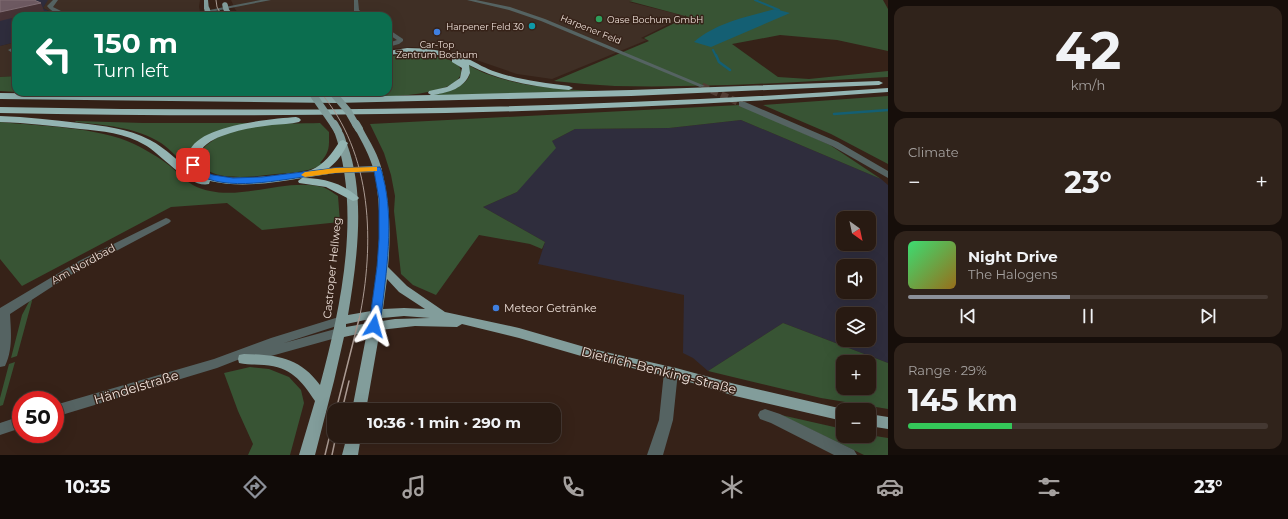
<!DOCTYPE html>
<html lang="en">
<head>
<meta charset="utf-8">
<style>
	body { margin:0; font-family:Montserrat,sans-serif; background:#30231b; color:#f1f3f6; height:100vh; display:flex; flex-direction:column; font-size:15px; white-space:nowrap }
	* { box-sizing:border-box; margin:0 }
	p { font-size:13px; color:#a5a19f }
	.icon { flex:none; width:22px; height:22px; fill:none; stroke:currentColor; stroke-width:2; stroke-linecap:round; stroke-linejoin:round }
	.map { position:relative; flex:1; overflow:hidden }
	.panel { display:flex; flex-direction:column; gap:6px; padding:6px; background:#160e0a; width:400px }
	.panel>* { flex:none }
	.banner { position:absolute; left:12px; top:12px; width:380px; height:84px; border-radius:12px; box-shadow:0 4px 16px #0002,0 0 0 1px #443832; background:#0b6e4f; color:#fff; overflow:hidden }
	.needle { width:26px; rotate:147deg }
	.controls { position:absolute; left:836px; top:211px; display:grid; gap:8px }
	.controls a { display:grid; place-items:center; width:40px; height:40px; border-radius:8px; background:#281a12; box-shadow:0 4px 16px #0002,0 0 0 1px #443832; font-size:20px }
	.speed { position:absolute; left:12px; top:391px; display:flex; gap:8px; font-size:20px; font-weight:700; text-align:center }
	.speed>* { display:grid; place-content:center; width:52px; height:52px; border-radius:50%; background:#281a12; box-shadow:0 4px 16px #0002,0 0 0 1px #443832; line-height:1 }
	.speed .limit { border:6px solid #d22; background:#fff; color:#111 }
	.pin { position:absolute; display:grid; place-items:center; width:34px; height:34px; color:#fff; margin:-17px; border-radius:8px; box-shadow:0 2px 6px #0006 }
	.me { position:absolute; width:44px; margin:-22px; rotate:8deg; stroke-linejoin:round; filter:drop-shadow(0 0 3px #0008) }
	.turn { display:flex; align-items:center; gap:14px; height:84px; padding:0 16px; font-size:18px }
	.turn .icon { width:52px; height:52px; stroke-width:2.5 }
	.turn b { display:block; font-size:28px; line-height:34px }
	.big { font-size:30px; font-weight:700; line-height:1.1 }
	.panel .tile { flex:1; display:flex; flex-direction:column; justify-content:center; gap:6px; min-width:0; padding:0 14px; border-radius:12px; background:#30231b }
	.panel .dial { align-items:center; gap:0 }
	.dial b { font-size:52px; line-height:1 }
	.song { display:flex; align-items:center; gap:12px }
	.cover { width:48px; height:48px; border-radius:6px; background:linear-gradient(135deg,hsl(140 70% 55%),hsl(40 70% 35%)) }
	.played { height:4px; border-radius:2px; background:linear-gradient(90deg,#8c9099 45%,#443832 45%) }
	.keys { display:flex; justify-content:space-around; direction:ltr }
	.heat { display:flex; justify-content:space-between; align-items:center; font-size:22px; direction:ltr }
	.charge { height:6px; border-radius:3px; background:linear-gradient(90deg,#34c759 29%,#443832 0) }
	.trip { position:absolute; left:327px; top:403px; width:234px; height:40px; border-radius:12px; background:#281a12; box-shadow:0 4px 16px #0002,0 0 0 1px #443832; font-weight:700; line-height:40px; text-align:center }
	.tab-bar { display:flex; height:64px; justify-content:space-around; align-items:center; background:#100a07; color:#a5a19f }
	.tab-bar .icon { width:28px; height:28px }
	.tab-bar .selected { color:#8c9099 }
	.tab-bar b { font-size:18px; color:#f1f3f6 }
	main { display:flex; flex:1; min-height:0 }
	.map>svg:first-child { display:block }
	.commercial { fill:#3f2f25 }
	.industrial { fill:#2f2d3d; fill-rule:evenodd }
	.green { fill:#385434; fill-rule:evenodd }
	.water { fill:#145f73 }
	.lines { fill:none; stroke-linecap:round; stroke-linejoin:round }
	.stream-far1 { stroke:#145f73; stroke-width:2 }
	.stream { stroke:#145f73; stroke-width:2.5 }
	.minor-tunnel { stroke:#523e35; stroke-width:7; stroke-dasharray:7 3.5; stroke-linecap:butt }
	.minor { fill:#556362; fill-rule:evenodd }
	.major { fill:#829d9b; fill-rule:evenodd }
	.highway { fill:#93b4b2; fill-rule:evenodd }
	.tram-far1 { stroke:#ab9b93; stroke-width:1 }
	.tram { stroke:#ab9b93; stroke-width:1.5 }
	.major-bridge-far2 { stroke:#829d9b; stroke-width:5.5 }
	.major-bridge-far1 { stroke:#829d9b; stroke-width:7 }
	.major-bridge { stroke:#829d9b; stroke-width:8 }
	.shaded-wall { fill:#473235 }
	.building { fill:#6d5961; stroke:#826e74 }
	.route { fill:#1a73e8; stroke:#114b97 }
	.slow { fill:#f59e0b }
	.leisure-dot { fill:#2e9e5b; stroke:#362218; stroke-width:1.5 }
	.culture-dot { fill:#0f9aa8; stroke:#362218; stroke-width:1.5 }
	.shop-dot { fill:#3f7fe0; stroke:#362218; stroke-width:1.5 }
	.labels { text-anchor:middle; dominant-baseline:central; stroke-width:3; stroke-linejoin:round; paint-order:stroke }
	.far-poi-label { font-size:9px; fill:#eee0d9; stroke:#362218; text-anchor:start }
	.far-street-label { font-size:9px; fill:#eee0d9; stroke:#362218 }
	.street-label { font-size:11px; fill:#eee0d9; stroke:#362218 }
	.poi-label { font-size:11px; fill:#eee0d9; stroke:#362218; text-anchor:start }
	.near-street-label { font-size:13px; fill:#eee0d9; stroke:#362218 }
</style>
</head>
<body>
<main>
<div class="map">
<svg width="888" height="455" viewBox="0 0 888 455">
	<rect width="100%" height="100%" fill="#362218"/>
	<path class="commercial" d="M47,0H200L199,7L201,16H58L43,8Z
		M231,0H633L629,2L685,16L641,38L647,40L552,79L517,74L450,51L431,48L412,47L388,49V16H241L235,9Z
		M16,42V76L0,77V46Z"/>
	<path class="industrial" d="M0,0H48L43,8L58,16H16V42L0,46Z
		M741,120L881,179L888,185V363L783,323L708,371L693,358L683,353L684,295L538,264L545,242L483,207L517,192L552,141L575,129L669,128ZM843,218H869V244H843ZM843,266H869V292H843ZM843,314H869V340H843Z"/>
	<path class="green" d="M633,0H883L888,9V51L837,40L780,35L732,44L778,77L809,79L888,71V77C797,82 706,88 615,86C595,85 574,83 554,81L649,41L644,38L687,17L685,15V16L629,1Z
		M404,54C414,54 469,55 460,76C457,82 449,86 443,88C413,98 380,96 349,97L345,92H388V57Z
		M462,62C471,66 480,72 490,75C523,87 559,89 594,91L429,96C442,92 467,89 470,73Z
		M16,76V92L0,91V77Z
		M26,92H298L304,97Z
		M888,96V164L831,134L763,105Z
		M740,105L830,145L881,179L741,120L669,128L575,129L552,141L556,148L517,192L483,207L545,242L542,249L530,244L479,235L436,295L413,285L401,274L394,211L395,196L391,175L384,153L370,124Z
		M76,121L143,123H250C240,126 202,138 197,143C188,150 187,159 191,169H188C180,160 171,150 161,143C137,127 103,125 75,122Z
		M0,122C39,126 99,127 134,144C146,150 160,158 170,166C185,179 190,187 210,191C245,199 288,178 322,187C327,188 333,193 338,196L340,222L262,230L227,203L171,207L22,286L0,259Z
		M320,123L329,132C329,148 330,151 320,163L324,164C317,167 310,170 303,171C294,173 285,173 276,174C258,176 206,184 200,160C198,153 203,148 208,144C235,121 286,124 320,123Z
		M31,298L32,301L17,356L11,358L22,315Z
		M783,323L888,363V409L821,398L708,371ZM843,362H869V388H843Z
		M15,362L3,405L0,406V398L9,364Z
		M250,367L269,369L289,377L301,390L304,403L290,455H248L253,444L238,411L224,373Z
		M781,415L843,429V436H869V435L888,438V455H864Z"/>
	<path class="water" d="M775,9L790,13L711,47L694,42C717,22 747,17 775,9Z"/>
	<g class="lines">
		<path class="stream-far1" d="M755,0L779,10
			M713,50L716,56"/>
		<path class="stream" d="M716,55L719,62L730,70
			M834,114L888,110"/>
		<path class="minor-tunnel" d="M702,86L742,104"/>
		<path class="minor" d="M53,0H58L53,7L71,16C63,16 52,13 47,6Z
			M261,0H271L190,16H178Z
			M354,0H358L359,10L367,16H360L354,12Z
			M467,0H476L510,7L545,19L705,86L700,87L541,21L509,10Z
			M388,29L403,39V41L399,44L388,47V43L397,40L388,34Z
			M16,46V50L11,52L8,50Z
			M739,102H745L838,142L888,171V178L832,146L739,106Z
			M166,218L169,219L171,221L169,223L67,277L10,314C11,332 13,349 5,366L0,367V308L79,261Z
			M342,316L346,317L348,320L346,323L284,343L339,328L343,330L345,333L343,336L246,363L240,359L217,368L55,417V405L214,359L271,338Z
			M671,367L676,368L678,372L673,420L663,455H647L659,420L664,372L666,368Z
			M765,409L780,414L854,450L857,455H834L771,423L760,419L758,415L760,411Z
			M21,416V428L0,435V423Z"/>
		<path class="major" d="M204,0H208L209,10L204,9Z
			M224,8H228L234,16H228Z
			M356,127H362L363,129C370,142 379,156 382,171C390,202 391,235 388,267L407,286L445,312L519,328L588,348L676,368L735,384L843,409L846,410H843V421L735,396L676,378L588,358L519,338L462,324L457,327L415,326L380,330L366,410H352L367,332L344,337L334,381L315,455H299L315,401C301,380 291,367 264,365C256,364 247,365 239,363L238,359L239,355L244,354C277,355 299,357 320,385C341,307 362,210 334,131L338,129C344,130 345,138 347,144C366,195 357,262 348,315L371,311C378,265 384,217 374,171C370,156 362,142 355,129ZM387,279L399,292L425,309L404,308L383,309ZM404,316L430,318L395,319L382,321V318ZM370,319L369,323L346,327V324Z
			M869,414L888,417V429L869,426Z
			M347,436H361L358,455H342Z"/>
		<path class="highway" d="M407,48C428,48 448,51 468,59C477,63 486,69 496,72C520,80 544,83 569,86L573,88L569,90C534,87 500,81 469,65L470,73C464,89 449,92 434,95L631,90L879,81L883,83L879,85L631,96L336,103L0,99V93L336,97L431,95L428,93L429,91L447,87L460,78L462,68L452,62V58C430,52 410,52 388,55V51Z
			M888,88V92C593,114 296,119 0,113V107C296,113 593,109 888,88Z
			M0,116C27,117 53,120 79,123C103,126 128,128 150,140C166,148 179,163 194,173C188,166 186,162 189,153C196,125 271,119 296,117L299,118L301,120L299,122C291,124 281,124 272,125C255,127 237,130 222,136C211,140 201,146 198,157C190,189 278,175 293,173C298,172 306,172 311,170C324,165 332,153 340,141L343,140L348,143C343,153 338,161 329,168L377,166L382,169L377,172L335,173L303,178C324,178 341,183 357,196L359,198L357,200L353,201L326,187L299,183L298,181L302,178C271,183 241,188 210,181L209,184C190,189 161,154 145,145C125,133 102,131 80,129C53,126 27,123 0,122Z"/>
		<path class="tram-far1" d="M216,0L217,7L222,16
			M320,92C373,153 375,244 359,320"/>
		<path class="tram" d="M336,410L359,319
			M342,410L349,381
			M325,455L334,418
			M332,455L336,436"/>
		<path class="major-bridge-far2" d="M225,5L226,9
			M207,9L208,13"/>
		<path class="major-bridge-far1" d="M332,92L348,111L356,125
			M314,96L334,125"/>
		<path class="major-bridge" d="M334,124L338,131
			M356,124L359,129"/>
	</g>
	<path class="shaded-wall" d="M41,3L44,11L22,16H16V17L0,21V12Z
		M389,28V37H388V29Z"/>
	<path class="building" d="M0,0H34L41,3L0,12Z"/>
	<path class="route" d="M191,163H196L205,172L213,175L233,178L262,177L335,168L380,167C383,173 383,179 385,185C394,231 385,280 380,326L378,329H370L369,326L377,267L379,239V199L374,171C361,172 347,172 334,173C297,176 243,191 208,179C200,177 196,172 191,167Z"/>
	<path class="slow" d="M374,167H377V171L335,173L305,177L301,175L305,172L335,168Z"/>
	<circle class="leisure-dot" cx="599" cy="19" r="4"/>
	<circle class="culture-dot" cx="532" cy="26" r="4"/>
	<g class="shop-dot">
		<circle cx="437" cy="32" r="4"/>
		<circle cx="496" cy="308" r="4"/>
	</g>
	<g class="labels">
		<g class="far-poi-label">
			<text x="607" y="19">Oase Bochum GmbH</text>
			<text x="524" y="26" text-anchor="end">Harpener Feld 30</text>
			<text x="437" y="44" text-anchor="middle">Car-Top<tspan x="437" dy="10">Zentrum Bochum</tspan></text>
		</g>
		<g class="far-street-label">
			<text transform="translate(591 29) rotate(22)">Harpener Feld</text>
		</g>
		<g class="street-label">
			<text transform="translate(83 264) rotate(-29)">Am Nordbad</text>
			<text transform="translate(332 268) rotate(-84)">Castroper Hellweg</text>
		</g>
		<g class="poi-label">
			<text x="504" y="308">Meteor Getränke</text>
		</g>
		<g class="near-street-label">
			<text transform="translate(659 370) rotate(14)">Dietrich-Benking-Straße</text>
			<text transform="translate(136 387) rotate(-17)">Händelstraße</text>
		</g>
	</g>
</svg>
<div class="controls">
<a><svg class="needle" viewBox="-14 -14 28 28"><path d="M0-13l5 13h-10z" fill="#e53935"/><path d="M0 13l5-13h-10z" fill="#a5a19f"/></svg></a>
<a><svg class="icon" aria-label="sound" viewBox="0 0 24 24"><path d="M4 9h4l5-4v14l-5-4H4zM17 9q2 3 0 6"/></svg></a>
<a><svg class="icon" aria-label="layers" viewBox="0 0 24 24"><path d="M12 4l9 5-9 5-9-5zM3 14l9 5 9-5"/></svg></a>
<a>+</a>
<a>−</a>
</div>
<div class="speed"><div class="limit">50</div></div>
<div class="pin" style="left:193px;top:165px;background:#d93025"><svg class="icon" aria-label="arrive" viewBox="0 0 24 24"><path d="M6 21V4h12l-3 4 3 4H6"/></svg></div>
<svg class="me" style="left:374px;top:326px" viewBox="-20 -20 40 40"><path d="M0-17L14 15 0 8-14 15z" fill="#1a73e8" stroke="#fff" stroke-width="4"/></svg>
<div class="trip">10:36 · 1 min · 290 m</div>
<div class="banner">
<div class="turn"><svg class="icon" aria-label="left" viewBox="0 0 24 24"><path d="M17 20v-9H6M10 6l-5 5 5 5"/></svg><div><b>150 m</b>Turn left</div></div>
</div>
</div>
<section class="panel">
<div class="tile dial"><b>42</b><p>km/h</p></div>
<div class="tile"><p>Climate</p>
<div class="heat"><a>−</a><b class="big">23°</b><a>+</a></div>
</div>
<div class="tile">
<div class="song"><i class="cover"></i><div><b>Night Drive</b><p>The Halogens</p></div></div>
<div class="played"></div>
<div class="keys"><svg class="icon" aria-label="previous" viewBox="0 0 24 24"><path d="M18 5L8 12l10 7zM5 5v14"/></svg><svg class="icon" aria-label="pause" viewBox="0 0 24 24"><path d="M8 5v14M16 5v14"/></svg><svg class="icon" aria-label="next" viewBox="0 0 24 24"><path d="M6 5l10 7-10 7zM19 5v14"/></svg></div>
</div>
<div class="tile"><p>Range · 29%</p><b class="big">145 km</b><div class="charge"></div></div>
</section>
</main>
<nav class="tab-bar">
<b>10:35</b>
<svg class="icon selected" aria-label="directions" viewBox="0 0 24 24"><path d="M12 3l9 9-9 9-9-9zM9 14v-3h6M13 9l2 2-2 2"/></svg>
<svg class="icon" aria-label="music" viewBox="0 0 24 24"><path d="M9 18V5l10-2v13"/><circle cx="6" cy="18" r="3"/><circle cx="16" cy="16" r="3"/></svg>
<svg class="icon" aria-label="phone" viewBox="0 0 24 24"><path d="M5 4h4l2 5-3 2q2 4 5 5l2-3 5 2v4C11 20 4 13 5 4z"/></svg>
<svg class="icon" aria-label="climate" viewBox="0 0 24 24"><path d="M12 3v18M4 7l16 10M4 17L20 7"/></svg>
<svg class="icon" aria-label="car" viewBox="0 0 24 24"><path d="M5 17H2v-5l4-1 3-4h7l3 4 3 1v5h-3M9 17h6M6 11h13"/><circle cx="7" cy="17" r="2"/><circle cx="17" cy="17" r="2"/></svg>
<svg class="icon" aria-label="filters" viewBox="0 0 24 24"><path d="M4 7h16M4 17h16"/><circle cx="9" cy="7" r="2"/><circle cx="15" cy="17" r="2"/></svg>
<b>23°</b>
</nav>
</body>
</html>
